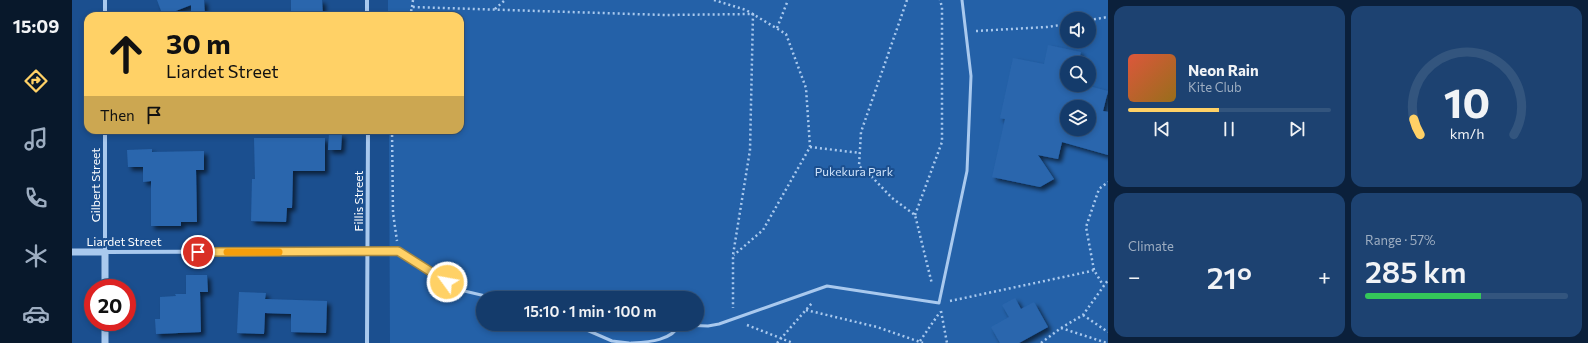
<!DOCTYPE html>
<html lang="en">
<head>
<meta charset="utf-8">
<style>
	body { margin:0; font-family:Commissioner,sans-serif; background:#1d4271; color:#f1f3f6; height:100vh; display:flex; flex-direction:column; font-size:15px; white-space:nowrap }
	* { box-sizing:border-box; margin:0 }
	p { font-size:13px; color:#9dadc1 }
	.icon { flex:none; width:22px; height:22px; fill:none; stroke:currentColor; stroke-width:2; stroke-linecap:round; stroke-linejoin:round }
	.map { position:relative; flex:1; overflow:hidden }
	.side { display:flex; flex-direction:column; gap:6px; padding:6px; background:#0b203b; width:480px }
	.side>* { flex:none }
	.hud { position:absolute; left:12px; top:12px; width:380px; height:122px; border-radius:12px; box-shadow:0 2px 6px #0003,0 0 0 1px #33557e; background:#ffd166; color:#111; overflow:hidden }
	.fabs { position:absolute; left:988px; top:12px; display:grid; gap:8px }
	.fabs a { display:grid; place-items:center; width:36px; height:36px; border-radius:50%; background:#143b6b; box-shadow:0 2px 6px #0003,0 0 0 1px #33557e; font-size:20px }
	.speed { position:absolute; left:12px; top:279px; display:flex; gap:8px; font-size:20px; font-weight:700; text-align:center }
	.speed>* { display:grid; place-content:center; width:52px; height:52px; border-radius:50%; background:#143b6b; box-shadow:0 2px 6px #0003,0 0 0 1px #33557e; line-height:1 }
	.speed .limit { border:6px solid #d22; background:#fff; color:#111 }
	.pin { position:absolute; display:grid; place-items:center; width:34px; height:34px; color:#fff; margin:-17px; border:2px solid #fff; border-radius:50%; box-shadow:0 1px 4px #0007 }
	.me { position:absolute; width:44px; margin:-22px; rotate:302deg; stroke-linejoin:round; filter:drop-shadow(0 0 3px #0008) }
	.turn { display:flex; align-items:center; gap:14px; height:84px; padding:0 16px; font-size:18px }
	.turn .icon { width:52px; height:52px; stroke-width:2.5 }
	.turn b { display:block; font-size:28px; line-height:34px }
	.then { display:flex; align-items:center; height:38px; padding:0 16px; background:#0003; gap:8px; font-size:15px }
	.big { font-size:30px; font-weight:600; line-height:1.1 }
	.side .widget { flex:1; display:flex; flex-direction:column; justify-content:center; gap:6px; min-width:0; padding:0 14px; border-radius:12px; background:#1d4271 }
	.side .dial { align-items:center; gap:0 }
	.dial svg { height:104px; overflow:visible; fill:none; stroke:#33557e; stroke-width:7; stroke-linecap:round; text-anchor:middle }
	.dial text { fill:#f1f3f6; stroke:none }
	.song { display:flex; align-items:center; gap:12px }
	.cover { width:48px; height:48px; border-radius:6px; background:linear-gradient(135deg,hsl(10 70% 55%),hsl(40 70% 35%)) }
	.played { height:4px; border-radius:2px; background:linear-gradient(90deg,#ffd166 45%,#33557e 45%) }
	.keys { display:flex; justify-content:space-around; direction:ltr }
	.heat { display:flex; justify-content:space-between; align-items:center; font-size:22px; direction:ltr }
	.charge { height:6px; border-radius:3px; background:linear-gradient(90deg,#34c759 57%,#33557e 0) }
	.side .tiles { flex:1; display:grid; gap:6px; grid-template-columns:repeat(2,1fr) }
	.trip { position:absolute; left:404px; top:291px; width:228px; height:40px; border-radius:20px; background:#143b6b; box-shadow:0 2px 6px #0003,0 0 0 1px #33557e; font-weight:600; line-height:40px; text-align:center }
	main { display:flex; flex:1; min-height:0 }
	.menu { display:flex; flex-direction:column; width:72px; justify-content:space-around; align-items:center; background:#08182b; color:#9dadc1 }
	.menu .icon { width:28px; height:28px }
	.menu .selected { color:#ffd166 }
	.menu b { font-size:18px; color:#f1f3f6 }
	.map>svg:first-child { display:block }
	.green { fill:#2461a8; fill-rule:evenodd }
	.building { fill:#2a66ad; fill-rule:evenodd; filter:url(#shadow) }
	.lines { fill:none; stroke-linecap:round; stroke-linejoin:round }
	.path { stroke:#a9c9ee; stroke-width:2.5; stroke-dasharray:2 3; stroke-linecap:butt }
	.service { stroke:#a9c9ee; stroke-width:3 }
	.minor { stroke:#a9c9ee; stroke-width:4 }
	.tertiary { stroke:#a9c9ee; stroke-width:7 }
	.route-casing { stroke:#a68842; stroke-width:10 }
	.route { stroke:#ffd166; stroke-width:7 }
	.slow { stroke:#f59e0b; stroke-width:7 }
	.labels { text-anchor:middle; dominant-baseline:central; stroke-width:4; stroke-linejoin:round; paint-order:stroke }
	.park-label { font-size:12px; fill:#cfe3fa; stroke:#1b4f8f }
	.street-label { font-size:12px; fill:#fff; stroke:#1b4f8f }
</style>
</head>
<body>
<main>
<nav class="menu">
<b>15:09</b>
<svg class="icon selected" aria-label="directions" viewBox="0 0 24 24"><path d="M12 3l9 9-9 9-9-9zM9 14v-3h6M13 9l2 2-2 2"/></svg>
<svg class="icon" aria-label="music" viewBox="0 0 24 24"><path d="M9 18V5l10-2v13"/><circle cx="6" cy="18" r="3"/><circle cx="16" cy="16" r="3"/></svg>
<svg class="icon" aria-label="phone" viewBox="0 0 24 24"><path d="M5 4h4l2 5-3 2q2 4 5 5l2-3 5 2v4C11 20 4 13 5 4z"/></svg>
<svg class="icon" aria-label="climate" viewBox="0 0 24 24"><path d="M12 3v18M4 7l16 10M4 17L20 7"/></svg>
<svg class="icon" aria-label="car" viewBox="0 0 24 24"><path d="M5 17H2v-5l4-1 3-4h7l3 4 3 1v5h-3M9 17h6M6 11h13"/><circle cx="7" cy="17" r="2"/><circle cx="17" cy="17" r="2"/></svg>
</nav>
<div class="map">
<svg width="1036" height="343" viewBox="0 0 1036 343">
	<defs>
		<filter id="shadow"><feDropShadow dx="3.5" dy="3.5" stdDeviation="2" flood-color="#0009"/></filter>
	</defs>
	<rect width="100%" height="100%" fill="#1b4f8f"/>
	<path class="green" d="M316,0H1036V343H318L317,130H388V16H316ZM995,19H1017V41H995ZM995,63H1017V85H995ZM995,107H1017V129H995ZM411,298H625V324H411Z"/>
	<path class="building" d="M85,0H132L133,16H119V5L91,16Z
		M219,0H250L251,16H219Z
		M976,45L1009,52L1006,63H995V85H1013L1036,91L1031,111L1036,112V155L990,142L986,159L966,155L982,179L968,187L920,177L933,119L928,118L941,58L972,64ZM995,107H1017V129H995Z
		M257,134H270L269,150H256Z
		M182,138H253V171H221L220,208H215L214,222L179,221L180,179H183Z
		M80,149V152L132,151V170H124L125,222H109V226H79V181L71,182V167H56L55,150Z
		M114,275H135L136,292H128L129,332L84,334L83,319H88V297L104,296L103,294H114Z
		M167,292L194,293L193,299L255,301L254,333L219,332V314L193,313L192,334L165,333Z
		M943,298L949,309L962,302L976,327L947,343H928L919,327L937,317L930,305Z"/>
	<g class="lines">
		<path class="path" d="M642,0L674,10L714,34L734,88L738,147L691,230L662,255
			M835,0L789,132L787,166L800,177L820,198L843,215L860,284
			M340,7L341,0
			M423,9L433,0
			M338,16L340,7L593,15L681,14L678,150L661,255V308
			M1017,20L1036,17
			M705,28L716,0
			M904,31L975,27L995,24
			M320,130L321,213L325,241
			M738,147L788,153
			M843,215L870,142V7L868,0
			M1022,270L1014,227L1027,189L1036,182
			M878,301L1015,272L1022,270L1031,285
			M734,310L805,327L851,343
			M869,311L875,343
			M1011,315L1036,332
			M675,325L721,343
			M989,328L1011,315L1036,280
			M848,341L868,312
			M705,343L740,303
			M969,343L989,328L1035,343"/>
		<path class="service" d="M296,251H326L388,290L422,298
			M501,324L540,341L557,343
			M608,325L636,326L647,324L755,286L867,303L895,171L899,76L890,0
			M559,343C576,342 600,341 608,324"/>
		<path class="minor" d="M33,0V16
			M295,0V16
			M33,130V252L296,251
			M295,343L296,130"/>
		<path class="tertiary" d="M0,252H33V288
			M33,322V343"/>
	</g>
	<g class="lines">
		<defs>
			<path id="route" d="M126,252L326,251L375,282"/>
		</defs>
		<use href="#route" class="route-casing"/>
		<use href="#route" class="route"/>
		<path class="slow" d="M155,252H207"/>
	</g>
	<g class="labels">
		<g class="park-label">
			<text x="782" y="171">Pukekura Park</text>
		</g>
		<g class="street-label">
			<text transform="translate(23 185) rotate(-90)">Gilbert Street</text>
			<text transform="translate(286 201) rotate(-90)">Fillis Street</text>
			<text x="52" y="241">Liardet Street</text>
		</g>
	</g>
</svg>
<div class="fabs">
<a><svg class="icon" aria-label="sound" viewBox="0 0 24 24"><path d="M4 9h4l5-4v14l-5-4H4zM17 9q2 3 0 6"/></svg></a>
<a><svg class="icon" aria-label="search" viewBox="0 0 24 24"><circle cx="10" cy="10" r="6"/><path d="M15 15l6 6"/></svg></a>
<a><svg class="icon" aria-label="layers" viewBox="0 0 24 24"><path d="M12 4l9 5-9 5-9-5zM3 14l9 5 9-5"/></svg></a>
</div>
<div class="speed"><div class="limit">20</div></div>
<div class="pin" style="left:126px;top:252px;background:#d93025"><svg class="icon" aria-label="arrive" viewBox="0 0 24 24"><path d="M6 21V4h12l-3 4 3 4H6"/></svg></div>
<svg class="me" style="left:375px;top:282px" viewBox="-20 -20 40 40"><circle r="17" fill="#ffd166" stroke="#fff" stroke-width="3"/><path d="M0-11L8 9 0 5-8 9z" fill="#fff"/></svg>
<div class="trip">15:10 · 1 min · 100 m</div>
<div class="hud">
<div class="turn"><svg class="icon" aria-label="ahead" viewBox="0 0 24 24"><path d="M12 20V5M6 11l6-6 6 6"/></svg><div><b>30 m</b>Liardet Street</div></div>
<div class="then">Then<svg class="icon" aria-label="arrive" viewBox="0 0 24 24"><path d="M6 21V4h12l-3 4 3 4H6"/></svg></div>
</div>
</div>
<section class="side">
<div class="tiles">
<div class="widget">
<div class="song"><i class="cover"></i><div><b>Neon Rain</b><p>Kite Club</p></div></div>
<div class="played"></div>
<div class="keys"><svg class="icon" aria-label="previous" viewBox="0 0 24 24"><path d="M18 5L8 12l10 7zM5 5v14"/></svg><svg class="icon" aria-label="pause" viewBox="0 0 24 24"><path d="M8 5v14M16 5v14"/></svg><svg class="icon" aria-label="next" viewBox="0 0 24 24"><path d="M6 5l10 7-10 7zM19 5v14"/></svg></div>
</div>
<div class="widget dial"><svg viewBox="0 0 100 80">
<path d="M14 69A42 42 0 1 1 86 69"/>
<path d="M14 69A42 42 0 0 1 9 57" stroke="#ffd166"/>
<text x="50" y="56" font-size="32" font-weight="700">10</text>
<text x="50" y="72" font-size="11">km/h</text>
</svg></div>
<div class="widget"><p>Climate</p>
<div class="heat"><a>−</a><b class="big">21°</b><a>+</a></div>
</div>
<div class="widget"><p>Range · 57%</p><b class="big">285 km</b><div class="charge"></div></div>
</div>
</section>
</main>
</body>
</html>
